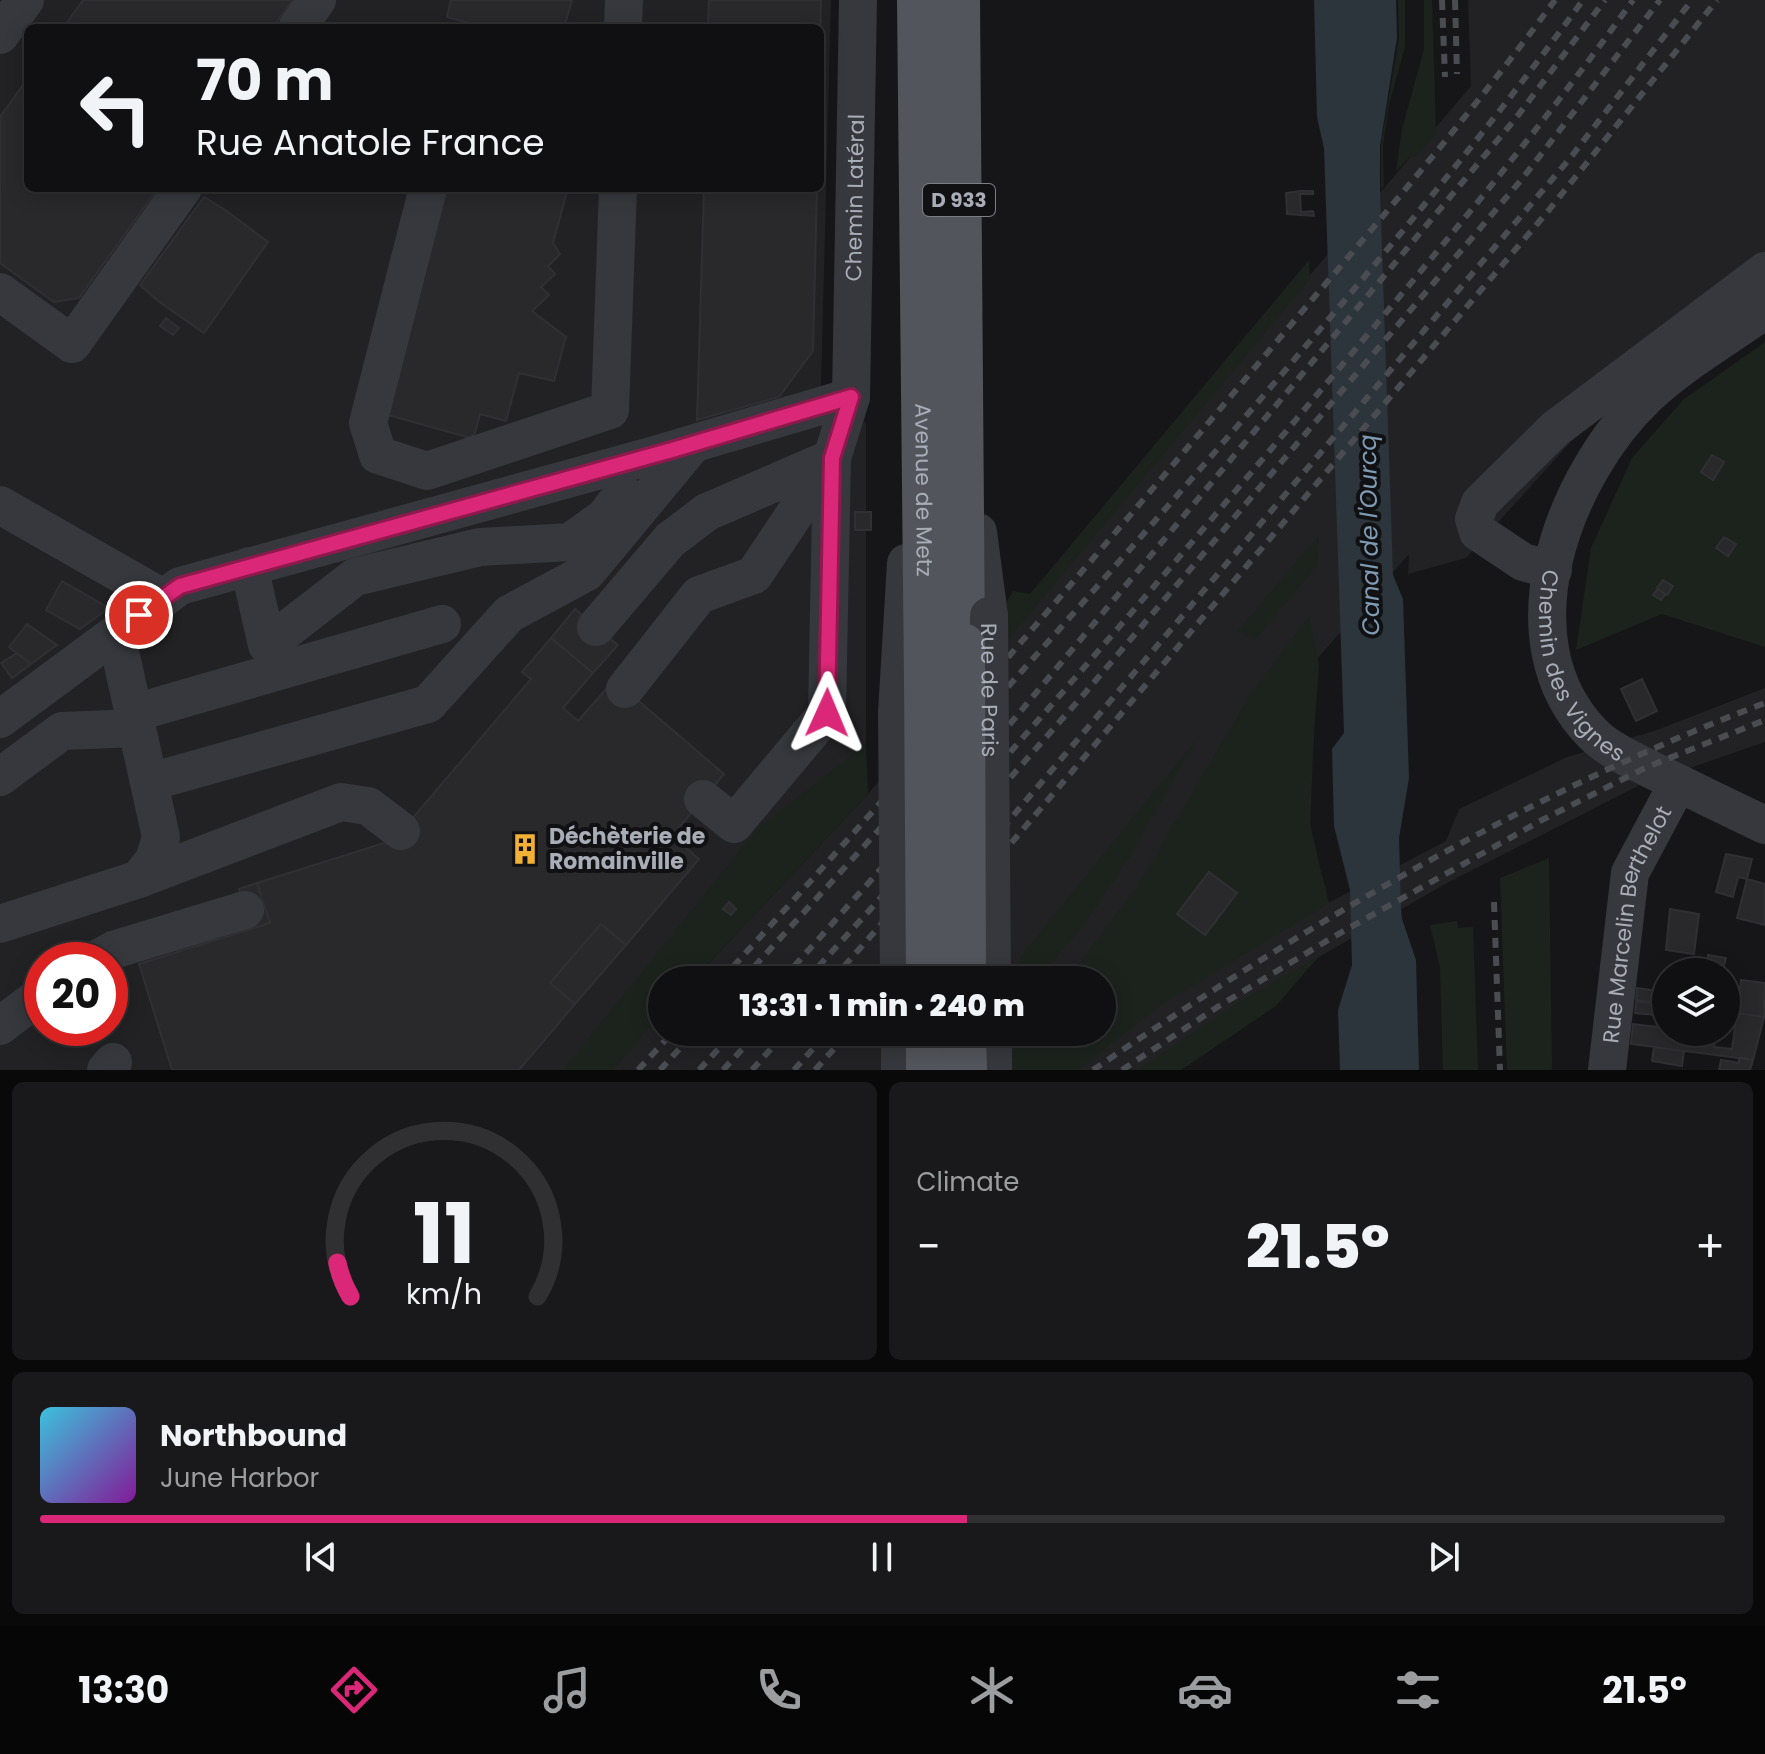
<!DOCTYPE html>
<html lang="en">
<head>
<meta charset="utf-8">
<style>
	body { margin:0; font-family:Poppins,sans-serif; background:#19191b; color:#f1f3f6; height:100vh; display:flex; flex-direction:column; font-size:30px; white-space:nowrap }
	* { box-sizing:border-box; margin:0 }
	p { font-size:26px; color:#9c9d9f }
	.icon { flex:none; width:44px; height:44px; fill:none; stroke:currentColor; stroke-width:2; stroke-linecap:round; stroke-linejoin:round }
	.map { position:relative; height:1070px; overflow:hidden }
	.sheet { display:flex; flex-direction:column; gap:12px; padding:12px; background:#09090a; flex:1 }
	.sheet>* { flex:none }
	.banner { position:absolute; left:24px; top:24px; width:800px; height:168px; border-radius:12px; box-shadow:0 4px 20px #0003,0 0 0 2px #303032; background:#101012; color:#f1f3f6; overflow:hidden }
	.fabs { position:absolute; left:1652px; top:958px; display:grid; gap:16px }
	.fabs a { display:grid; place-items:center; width:88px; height:88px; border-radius:50%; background:#101012; box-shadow:0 4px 20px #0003,0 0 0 2px #303032; font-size:40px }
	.speed { position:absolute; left:24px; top:942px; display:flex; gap:16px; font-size:40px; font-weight:700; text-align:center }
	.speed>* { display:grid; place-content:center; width:104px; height:104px; border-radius:50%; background:#101012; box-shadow:0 4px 20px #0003,0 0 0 2px #303032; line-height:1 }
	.speed .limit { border:12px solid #d22; background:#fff; color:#111 }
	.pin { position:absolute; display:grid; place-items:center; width:68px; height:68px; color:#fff; margin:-34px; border:4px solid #fff; border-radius:50%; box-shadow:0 2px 8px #0007 }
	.me { position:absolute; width:88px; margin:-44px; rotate:1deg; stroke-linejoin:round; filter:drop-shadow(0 0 6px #0008) }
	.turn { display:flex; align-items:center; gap:28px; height:168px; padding:0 40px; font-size:36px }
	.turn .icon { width:104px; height:104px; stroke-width:2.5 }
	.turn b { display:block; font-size:56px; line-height:68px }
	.big { font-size:60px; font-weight:800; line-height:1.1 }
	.sheet .card { flex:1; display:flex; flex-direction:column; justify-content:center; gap:12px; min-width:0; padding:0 28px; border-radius:12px; background:#19191b }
	.sheet .dial { align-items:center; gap:0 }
	.dial svg { height:208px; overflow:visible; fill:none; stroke:#303032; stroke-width:7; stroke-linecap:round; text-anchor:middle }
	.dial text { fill:#f1f3f6; stroke:none }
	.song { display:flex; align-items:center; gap:24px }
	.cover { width:96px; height:96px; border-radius:12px; background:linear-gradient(135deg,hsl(190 70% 55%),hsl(290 70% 35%)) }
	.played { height:8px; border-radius:4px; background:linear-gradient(90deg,#db2777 55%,#303032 55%) }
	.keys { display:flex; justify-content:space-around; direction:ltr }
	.heat { display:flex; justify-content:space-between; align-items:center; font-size:44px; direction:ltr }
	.sheet .tiles { flex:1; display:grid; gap:12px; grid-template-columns:1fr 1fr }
	.card:last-child { grid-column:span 2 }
	.trip { position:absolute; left:648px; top:966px; width:468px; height:80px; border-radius:40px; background:#101012; box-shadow:0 4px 20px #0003,0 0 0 2px #303032; font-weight:800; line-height:80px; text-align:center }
	.menu { display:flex; height:128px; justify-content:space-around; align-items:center; background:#060607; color:#9c9d9f }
	.menu .icon { width:56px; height:56px }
	.menu .current { color:#db2777 }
	.menu b { font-size:36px; color:#f1f3f6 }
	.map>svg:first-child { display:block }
	.built { fill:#222225; fill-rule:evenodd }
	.green { fill:#1c231d }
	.water { fill:#2c353c }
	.building { fill:#29292c; stroke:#303034; stroke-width:2 }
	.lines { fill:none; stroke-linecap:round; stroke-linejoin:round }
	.minor { stroke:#37383d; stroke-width:38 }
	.major { stroke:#53555c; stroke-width:44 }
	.rail { stroke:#4a4c52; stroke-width:6; stroke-dasharray:10 8; stroke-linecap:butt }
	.minor-bridge { stroke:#37383d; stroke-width:38 }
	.major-bridge { stroke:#53555c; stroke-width:44 }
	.route-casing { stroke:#8e194d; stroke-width:20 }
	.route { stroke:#db2777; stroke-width:14 }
	.labels { text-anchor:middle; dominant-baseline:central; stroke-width:8; stroke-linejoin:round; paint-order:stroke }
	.shield { fill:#111113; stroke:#7b7e86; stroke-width:2 }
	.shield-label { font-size:20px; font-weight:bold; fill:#a8adb8 }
	.street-label { font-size:22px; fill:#a8adb8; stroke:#111113 }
	.poi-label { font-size:22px; font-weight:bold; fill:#a8adb8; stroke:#111113; text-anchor:start }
	.water-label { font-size:24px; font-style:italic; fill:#7f9bb3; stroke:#111113 }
</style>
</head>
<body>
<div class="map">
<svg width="1765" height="1070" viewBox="0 0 1765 1070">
	<rect width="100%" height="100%" fill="#161618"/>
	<path class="built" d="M0,0H831L821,385L866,423V792L662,980L618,1060L662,1013V1032H1102V980H693L868,794L1471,86L1468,0H1765V287L1605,404L1466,558L1408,574L1409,554L1317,659L1310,824L1328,903L1446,841L1459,809L1567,757L1657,730L1765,688V742L1638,786L1445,884L1319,957L1290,987L1169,1070H0ZM28,28H820V188H28ZM42,960H110V1028H42Z"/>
	<path class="green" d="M1398,0H1405V47L1389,105L1383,145L1384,186L1381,189V145L1399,38Z
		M1424,0H1432L1436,134L1414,158L1411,156L1396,171L1402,129L1424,49Z
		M1309,260L1310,279L1007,641L1003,608L1013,591L1030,594Z
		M1765,342V647L1662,614L1576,650L1591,548L1632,458L1683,400Z
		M1319,535L1317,566L1256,639L1237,632Z
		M1309,616L1319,665L1308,819L1329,903L1162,1004L1078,1070H1009V1048L1023,1032H1102V980H1067L1136,888L1251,693Z
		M1196,740L1128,859L1082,927L1038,980H1019L1020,957Z
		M866,744L868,794L693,980H662V1013L613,1070H563L757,829Z
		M1549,858L1552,1070H1507L1500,878Z
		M1457,921L1458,928L1473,927L1478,1070H1443L1440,967L1430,925Z
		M1319,956L1276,1006L1181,1070H1137L1231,1007Z"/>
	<path class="water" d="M1314,0H1396L1397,38L1380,146V190L1393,575L1403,599L1409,778L1399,838L1401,908L1402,919L1416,960L1419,1070H1340L1338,1010L1352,965L1350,890L1334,826L1332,749L1344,733L1324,148L1317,117Z"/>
	<path class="building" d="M83,0H293L272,28H63Z
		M451,0H572L564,28H487L447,17Z
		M709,0H821L820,55V28H708Z
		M28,78V188H158L79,298L54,302L0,263V117Z
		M447,188H568L553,243L560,254L548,266L555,274L541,287L549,295L532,311L566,337L554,381L519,373L506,421L480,414L475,433L470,438L388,415Z
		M704,188H817L813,351L779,397L697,420Z
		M1300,191H1313V194H1300L1301,212L1313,211L1314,216L1287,214L1286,193Z
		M204,197L224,209L268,242L204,333L158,301L140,285Z
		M166,318L179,328L173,335L160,326Z
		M1712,455L1724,462L1713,480L1701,472Z
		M855,512H871V530H855Z
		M1724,537L1736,544L1728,556L1716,548Z
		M1663,580L1673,586L1667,595L1657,588Z
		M62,581L109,608L80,629L46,610Z
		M1658,589L1665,595L1661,600L1653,595Z
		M575,609L618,645L593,673L551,638Z
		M27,624L57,645L31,664L9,647Z
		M551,638L593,673L563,708L578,721L614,680L724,774L672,836L699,859L626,945L601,924L550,983L575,1004L519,1070H172L139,964L270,923L257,883L394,840L531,679L522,672Z
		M17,653L31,664L12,678L1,663Z
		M1642,679L1657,711L1636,721L1621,689Z
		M1726,854L1752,859L1747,879L1738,877L1733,897L1716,892Z
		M1209,872L1237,893L1205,935L1177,914Z
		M1747,879L1765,884V925L1737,918Z
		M257,883L270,923L251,929L239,889Z
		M729,902L736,909L731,915L723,909Z
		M1670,909L1699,914L1694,954L1666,950Z
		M601,924L626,945L575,1004L550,983Z
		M1708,955L1726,958L1723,969L1707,967Z
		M1741,980L1765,983L1764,1017L1737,1013Z
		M1637,988L1666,992V1004L1636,1000Z
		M1636,1001L1666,1005V1020L1656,1018V1015L1635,1013Z
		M1737,1013L1764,1017L1753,1060L1631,1044L1633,1024L1666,1028V1032L1715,1035L1714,1047L1732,1049Z
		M1654,1047L1684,1051L1682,1066L1652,1061Z
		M1739,1058L1753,1060L1750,1070H1719L1721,1060L1739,1063Z"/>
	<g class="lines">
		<g class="minor">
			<path d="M297,28L317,0"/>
			<path d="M623,28L624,0"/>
			<path d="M0,35L25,0"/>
			<path d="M428,188L368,423L378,455L427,471L610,410L618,188"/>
			<path d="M0,292L72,344L183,188"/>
			<path id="s1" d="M1765,310C1726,338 1682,363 1647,396C1564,475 1500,640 1593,734C1610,751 1635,761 1656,772C1692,790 1729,808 1765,825"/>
			<path d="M0,505L163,598"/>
			<path d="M978,532L989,616"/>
			<path d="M249,566L267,645L355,577L480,547L570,542L605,517L623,493"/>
			<path d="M1553,570L1523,562L1478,532L1474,519L1480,503L1555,429L1765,271"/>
			<path d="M596,627L670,540L707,512L832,458L827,713L734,824L703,799"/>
			<path id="s2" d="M625,689L699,595L754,575L832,458L851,397L858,0"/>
			<path d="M134,713L442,624"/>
			<path d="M897,713L906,563"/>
			<path d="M0,719L180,586L651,456L851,397"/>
			<path d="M0,777L62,731L137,728"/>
			<path d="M150,782L428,704L509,614L587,572L693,444"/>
			<path d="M139,879L341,802L368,806L401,831"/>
			<path d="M0,924L139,879L154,860L161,837L116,633"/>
			<path d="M95,960L113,950L245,910"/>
			<path d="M0,1026L42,994"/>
			<path d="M900,1032V1070"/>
			<path d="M993,1032V1070"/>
			<path d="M106,1070L113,1062"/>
			<path id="s3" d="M1607,1070L1630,873L1678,783"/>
		</g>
		<g class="major">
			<path id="s4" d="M919,0L926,682"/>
			<path d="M958,0L963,645"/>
			<path d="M928,1032V1070"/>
			<path d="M964,1032L965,1070"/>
		</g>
		<path class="rail" d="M1442,0L1445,77
			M1455,0L1457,74
			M1494,902L1500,1070
			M721,980C910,773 1093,561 1273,346C1369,232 1467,120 1555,0
			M742,980C925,780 1106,580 1282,374C1386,252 1489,130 1583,0
			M782,980L1010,724L1516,118L1605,0
			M806,980C973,798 1134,611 1294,422C1410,284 1528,147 1633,0
			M832,980L1085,693L1522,179L1660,0
			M874,980L1571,157L1692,0
			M895,980L1549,210L1717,0
			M638,1070L673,1032
			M660,1070L695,1032
			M699,1070L734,1032
			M723,1070L758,1032
			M752,1070L786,1032
			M794,1070L828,1032
			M815,1070L849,1032
			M1093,1070C1301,928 1529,792 1765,703
			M1122,1070L1219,1006L1333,937L1542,820L1647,767L1765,720"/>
		<g class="minor-bridge">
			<path id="s5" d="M989,616L992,980"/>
			<path d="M897,713L899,980"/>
		</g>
		<path class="major-bridge" d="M963,645L964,980
			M926,682L928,980"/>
	</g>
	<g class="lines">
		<defs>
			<path id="route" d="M139,615L180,586L672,450L851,397L832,458L827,713"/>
		</defs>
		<use href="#route" class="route-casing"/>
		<use href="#route" class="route"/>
	</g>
	<defs>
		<symbol id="building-bare" viewBox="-9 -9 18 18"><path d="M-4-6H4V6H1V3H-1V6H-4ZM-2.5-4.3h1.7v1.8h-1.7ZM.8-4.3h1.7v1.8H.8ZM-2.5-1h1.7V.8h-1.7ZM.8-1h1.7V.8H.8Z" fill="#f2b134" stroke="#111113" stroke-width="2.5" paint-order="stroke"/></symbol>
	</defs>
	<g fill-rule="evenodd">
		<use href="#building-bare" x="503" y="827" width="44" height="44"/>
	</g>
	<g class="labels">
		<rect class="shield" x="923" y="184" width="72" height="32" rx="6"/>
		<g class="shield-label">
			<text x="959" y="200">D 933</text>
		</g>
		<g class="street-label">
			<text stroke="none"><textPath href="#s2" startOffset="582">Chemin Latéral</textPath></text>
			<text stroke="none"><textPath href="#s4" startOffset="490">Avenue de Metz</textPath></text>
			<text stroke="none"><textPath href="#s1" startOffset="454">Chemin des Vignes</textPath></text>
			<text stroke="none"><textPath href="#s5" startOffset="74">Rue de Paris</textPath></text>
			<text stroke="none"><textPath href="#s3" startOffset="150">Rue Marcelin Berthelot</textPath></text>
		</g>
		<g class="poi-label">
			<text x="549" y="836">Déchèterie de<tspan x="549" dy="25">Romainville</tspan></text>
		</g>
		<g class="water-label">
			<text transform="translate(1369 535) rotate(-91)">Canal de l'Ourcq</text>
		</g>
	</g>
</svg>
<div class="fabs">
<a><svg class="icon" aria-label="layers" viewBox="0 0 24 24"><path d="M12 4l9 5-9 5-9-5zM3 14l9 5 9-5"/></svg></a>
</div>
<div class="speed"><div class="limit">20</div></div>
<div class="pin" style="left:139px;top:615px;background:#d93025"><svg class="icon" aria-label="arrive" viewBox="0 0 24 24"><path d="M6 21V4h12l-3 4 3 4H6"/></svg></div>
<svg class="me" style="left:827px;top:713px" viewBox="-20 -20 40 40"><path d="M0-17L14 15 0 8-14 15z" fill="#db2777" stroke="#fff" stroke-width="4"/></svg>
<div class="trip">13:31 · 1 min · 240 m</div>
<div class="banner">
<div class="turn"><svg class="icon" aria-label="left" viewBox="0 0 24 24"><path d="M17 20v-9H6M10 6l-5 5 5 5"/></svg><div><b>70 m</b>Rue Anatole France</div></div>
</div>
</div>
<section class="sheet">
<div class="tiles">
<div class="card dial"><svg viewBox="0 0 100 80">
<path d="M14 69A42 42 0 1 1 86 69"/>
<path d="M14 69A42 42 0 0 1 9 56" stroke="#db2777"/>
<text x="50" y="56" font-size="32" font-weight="700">11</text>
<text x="50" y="72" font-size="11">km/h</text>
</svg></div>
<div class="card"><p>Climate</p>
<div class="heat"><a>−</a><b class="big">21.5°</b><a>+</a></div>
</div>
<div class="card">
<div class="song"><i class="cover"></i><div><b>Northbound</b><p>June Harbor</p></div></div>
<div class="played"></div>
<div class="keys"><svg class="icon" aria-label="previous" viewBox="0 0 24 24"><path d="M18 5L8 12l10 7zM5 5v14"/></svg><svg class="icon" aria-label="pause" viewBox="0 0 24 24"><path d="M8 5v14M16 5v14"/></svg><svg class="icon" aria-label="next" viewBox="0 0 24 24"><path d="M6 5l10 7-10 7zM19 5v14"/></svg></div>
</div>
</div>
</section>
<nav class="menu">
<b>13:30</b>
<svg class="icon current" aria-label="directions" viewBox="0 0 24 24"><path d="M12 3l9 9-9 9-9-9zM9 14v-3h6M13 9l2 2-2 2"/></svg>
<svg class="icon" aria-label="music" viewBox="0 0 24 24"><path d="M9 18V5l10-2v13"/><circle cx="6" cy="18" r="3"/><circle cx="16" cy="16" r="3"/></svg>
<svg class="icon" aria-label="phone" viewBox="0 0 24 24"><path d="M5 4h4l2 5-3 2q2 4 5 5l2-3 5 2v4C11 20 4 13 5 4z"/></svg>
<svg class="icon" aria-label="climate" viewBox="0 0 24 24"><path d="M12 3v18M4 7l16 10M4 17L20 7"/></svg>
<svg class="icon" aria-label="car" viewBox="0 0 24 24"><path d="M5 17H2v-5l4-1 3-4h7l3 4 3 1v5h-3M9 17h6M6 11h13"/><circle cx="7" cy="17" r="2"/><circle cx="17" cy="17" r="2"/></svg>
<svg class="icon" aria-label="filters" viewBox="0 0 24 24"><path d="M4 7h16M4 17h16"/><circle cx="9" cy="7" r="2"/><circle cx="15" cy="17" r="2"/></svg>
<b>21.5°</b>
</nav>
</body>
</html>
